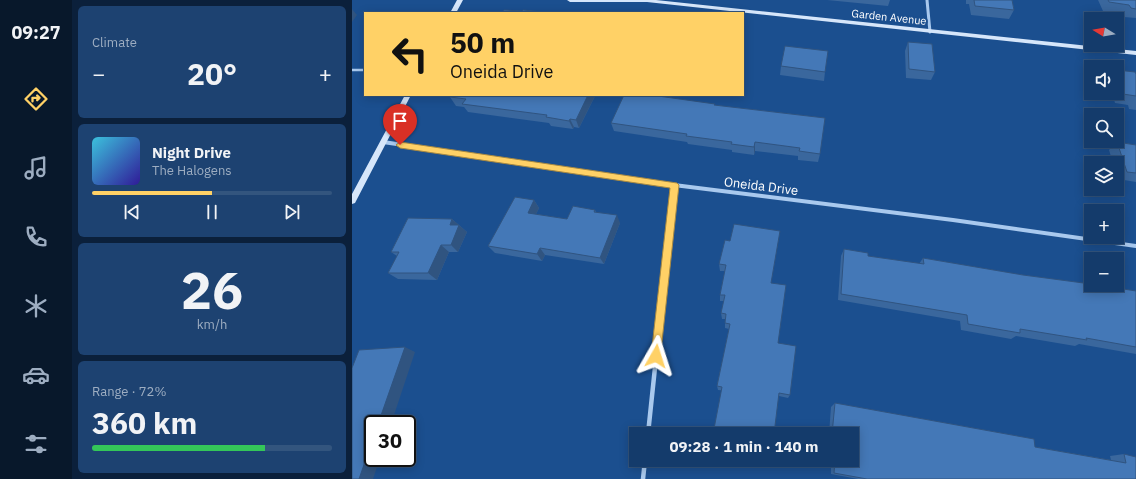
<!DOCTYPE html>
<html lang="en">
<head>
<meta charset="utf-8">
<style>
	body { margin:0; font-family:"IBM Plex Sans",sans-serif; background:#1d4271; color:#f1f3f6; height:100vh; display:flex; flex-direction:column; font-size:15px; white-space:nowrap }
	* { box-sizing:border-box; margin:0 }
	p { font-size:13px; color:#9dadc1 }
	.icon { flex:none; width:22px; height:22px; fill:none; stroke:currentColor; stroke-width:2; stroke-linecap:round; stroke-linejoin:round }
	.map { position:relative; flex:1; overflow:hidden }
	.side { display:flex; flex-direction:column; gap:6px; padding:6px; background:#0b203b; width:280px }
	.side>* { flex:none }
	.top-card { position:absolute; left:12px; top:12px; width:380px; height:84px; border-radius:0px; box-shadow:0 2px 10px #0003,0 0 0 1px #33557e; background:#ffd166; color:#111; overflow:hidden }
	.needle { width:26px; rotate:281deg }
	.tools { position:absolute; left:732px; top:12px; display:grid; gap:8px }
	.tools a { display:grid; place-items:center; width:40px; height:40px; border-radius:0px; background:#143b6b; box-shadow:0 2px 10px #0003,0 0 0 1px #33557e; font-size:20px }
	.speed { position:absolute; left:12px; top:415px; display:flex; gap:8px; font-size:20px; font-weight:700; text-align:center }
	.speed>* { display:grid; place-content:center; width:52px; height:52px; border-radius:50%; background:#143b6b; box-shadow:0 2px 10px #0003,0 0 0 1px #33557e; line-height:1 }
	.speed .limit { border:2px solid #111; border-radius:6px; background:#fff; color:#111 }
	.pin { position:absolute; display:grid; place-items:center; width:34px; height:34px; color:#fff; margin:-41px -17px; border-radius:50% 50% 50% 0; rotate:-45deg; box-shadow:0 0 4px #0007 }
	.pin .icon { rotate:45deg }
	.me { position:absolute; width:44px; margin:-22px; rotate:6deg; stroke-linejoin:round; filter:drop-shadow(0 0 3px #0008) }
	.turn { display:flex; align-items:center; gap:14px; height:84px; padding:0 20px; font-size:18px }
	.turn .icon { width:52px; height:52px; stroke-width:2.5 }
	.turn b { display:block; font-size:28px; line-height:34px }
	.big { font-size:30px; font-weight:800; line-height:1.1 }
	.side .card { flex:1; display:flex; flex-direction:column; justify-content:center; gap:6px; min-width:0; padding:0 14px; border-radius:6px; background:#1d4271 }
	.side .dial { align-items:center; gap:0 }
	.dial b { font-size:52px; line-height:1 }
	.song { display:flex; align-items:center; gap:12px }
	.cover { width:48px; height:48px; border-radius:6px; background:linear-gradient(135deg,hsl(190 70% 55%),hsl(250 70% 35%)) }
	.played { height:4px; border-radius:2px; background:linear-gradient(90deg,#ffd166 50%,#33557e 50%) }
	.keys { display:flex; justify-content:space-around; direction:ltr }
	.heat { display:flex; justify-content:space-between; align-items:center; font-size:22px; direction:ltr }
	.charge { height:6px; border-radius:3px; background:linear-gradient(90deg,#34c759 72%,#33557e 0) }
	.trip { position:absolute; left:277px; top:427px; width:230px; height:40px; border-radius:0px; background:#143b6b; box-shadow:0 2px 10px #0003,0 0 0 1px #33557e; font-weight:800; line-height:40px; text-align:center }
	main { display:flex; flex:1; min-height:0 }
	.tabs { display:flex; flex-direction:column; width:72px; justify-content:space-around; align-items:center; background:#08182b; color:#9dadc1 }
	.tabs .icon { width:28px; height:28px }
	.tabs .on { color:#ffd166 }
	.tabs b { font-size:18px; color:#f1f3f6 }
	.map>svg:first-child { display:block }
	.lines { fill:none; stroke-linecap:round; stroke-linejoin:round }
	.lane { stroke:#a9c9ee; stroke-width:2.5 }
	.street-far2 { stroke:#a9c9ee; stroke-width:3 }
	.street-far1 { stroke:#a9c9ee; stroke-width:4 }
	.street { stroke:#a9c9ee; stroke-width:4.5 }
	.secondary { fill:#d6e6fa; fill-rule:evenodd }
	.wall { fill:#3a679d }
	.shaded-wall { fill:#305480 }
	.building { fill:#4478b7; stroke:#305480 }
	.route { fill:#ffd166; stroke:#a68842 }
	.labels { text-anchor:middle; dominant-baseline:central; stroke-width:4; stroke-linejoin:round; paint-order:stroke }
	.far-street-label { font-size:11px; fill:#fff; stroke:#1b4f8f }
	.street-label { font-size:13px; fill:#fff; stroke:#1b4f8f }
</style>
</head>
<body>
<main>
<nav class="tabs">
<b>09:27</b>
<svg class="icon on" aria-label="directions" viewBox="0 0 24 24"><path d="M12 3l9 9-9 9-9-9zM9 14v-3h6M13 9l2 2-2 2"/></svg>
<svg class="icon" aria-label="music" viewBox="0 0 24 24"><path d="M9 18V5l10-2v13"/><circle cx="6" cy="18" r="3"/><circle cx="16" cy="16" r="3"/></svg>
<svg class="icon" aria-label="phone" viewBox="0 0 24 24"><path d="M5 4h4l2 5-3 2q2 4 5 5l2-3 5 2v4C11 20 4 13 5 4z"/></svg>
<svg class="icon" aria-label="climate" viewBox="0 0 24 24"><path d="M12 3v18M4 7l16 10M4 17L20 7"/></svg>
<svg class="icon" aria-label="car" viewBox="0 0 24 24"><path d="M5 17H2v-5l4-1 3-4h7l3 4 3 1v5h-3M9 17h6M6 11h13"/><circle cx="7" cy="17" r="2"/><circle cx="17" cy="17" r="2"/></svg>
<svg class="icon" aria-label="filters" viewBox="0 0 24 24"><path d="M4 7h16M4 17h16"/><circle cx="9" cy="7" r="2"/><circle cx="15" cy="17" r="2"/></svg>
</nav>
<section class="side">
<div class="card"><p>Climate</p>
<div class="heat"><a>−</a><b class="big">20°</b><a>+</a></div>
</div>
<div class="card">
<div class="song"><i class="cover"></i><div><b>Night Drive</b><p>The Halogens</p></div></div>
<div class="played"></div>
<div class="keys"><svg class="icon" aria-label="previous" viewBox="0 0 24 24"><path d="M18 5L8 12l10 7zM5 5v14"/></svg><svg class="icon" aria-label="pause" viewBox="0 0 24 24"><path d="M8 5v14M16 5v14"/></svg><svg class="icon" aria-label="next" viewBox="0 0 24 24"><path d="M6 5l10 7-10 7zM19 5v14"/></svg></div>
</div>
<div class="card dial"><b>26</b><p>km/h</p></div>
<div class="card"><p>Range · 72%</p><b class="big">360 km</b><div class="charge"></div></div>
</section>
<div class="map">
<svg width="784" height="479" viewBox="0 0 784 479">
	<rect width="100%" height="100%" fill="#1b4f8f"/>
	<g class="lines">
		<path class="lane" d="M0,70H13"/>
		<path class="street-far2" d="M575,0L578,32"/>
		<path class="street-far1" d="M31,142L322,185L601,220L784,246
			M312,283L322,185"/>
		<path class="street" d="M296,434L312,282
			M291,479L293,460"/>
		<path class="secondary" d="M105,0H111L104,13H98Z
			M215,0H304L784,51V55L295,2H218Z
			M53,95H59L3,203L0,204V194Z"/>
	</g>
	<path class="wall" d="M475,0H538L536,6Z
		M614,0H660L662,10L657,19L619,15L617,4H614Z
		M746,0H784V18L772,17L770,13L751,11Z
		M556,42L583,72L579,80L554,78L553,51Z
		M429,66L473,72L472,81L428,75Z
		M765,70L784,74V110L777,109L776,105L763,103L760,93H765Z
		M243,96L227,128L222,127L221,129L199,126L197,123L116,112L112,107L104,106L98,97Z
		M363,105L468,154L466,162L446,160V156L403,151L402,155L380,152V150L336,144L335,142L262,131L259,123Z
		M765,142L784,145V182L766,179L765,177V163H761L757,150Z
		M182,200L187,208L184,214L215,219L243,210L244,212L268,223L252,264L193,255L190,261L143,253L136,246Z
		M100,219L115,232L106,252H97L85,280L46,279L36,273L45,256L39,252Z
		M378,241L419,283L426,343L438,395L436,398L427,396L366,390L365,386L377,329L373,328V319H370L369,313L372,301H368V295L373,271H368L367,264Z
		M492,249L516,256L567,264L571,258L671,275L784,291V354L727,344L723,346L664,336L659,339L609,330L608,321L486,300L489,256Z
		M483,403L683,447L759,460L758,456L772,454L784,479H506L479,474V460H500V434H477L479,407Z
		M372,460H419L417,465L399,461L398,468L372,463Z"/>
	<path class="shaded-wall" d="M0,9L5,15L0,22Z
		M236,95H243V96L227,128L224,120Z
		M218,119L222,127L221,129L217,121Z
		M403,142V151L402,155V147Z
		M182,200L187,208L181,220L176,213Z
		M265,215L268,223L252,264L248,258Z
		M100,219L115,232L106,252L99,245L98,225Z
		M89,245L97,252L85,280L76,273Z
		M188,248L193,255L190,261L185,254Z
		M53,347L63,352L39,424H26Z
		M21,439V458H28L21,479H7Z"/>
	<path class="building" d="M622,0H660L662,10L623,6Z
		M756,0H784V9L779,8L777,5L757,2Z
		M152,10L170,11L171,10L201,13H150Z
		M556,42L580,44L583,72L557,69Z
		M433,46L476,51L473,72L429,66Z
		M765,70L783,72L784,74V96L771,94L765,77Z
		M99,95H236L224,120L218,119L217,121L194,117L195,115L110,104L114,99L98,97Z
		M272,95H299L363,104L362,105L473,118L468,154L447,151L448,148L403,142L402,147L379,144L380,142L334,136L335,134L259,123Z
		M765,142L784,145V173L775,172Z
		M163,197L182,200L176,213L215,219L221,206L243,210L242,212L265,215L248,258L188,248L185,254L136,246Z
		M56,218L100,219L98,225H107L99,245H89L76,273H36L47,252H39Z
		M382,224L428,231L419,283L434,285L426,343L444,346L438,395L427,393L422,434H361L370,387L365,386L378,324L373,323L374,314L369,313L373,295H368L374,265L367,264L373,240L378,241Z
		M492,249L516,253V256L572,264L571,258L671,275L739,284V285H747L784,291V347L734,338L735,340L668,329V333L616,324L615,315L489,294Z
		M53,347L26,424H21V439L7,479H0V368L7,350Z
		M483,403L682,439L683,447L774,463L772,454L784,457V479H515L482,473L483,460H500V434H480Z
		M372,460H399L398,467L372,462Z
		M401,460H419L418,463Z"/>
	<path class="route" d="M48,142L325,183L327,185L308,360L304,361L300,360L299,356L318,188L48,148L44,145Z"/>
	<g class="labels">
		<g class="far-street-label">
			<text transform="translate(537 17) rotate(6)">Garden Avenue</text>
		</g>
		<g class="street-label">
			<text transform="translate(409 186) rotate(7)">Oneida Drive</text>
		</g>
	</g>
</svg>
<div class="tools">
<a><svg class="needle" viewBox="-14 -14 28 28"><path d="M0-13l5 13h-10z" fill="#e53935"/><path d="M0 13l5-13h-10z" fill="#9dadc1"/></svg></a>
<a><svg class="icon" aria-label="sound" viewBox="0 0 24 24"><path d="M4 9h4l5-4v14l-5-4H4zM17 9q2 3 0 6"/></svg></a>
<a><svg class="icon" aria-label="search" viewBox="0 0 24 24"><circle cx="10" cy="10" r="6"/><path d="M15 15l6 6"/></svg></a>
<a><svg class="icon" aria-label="layers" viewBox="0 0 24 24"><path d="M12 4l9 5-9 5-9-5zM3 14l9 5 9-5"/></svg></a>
<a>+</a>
<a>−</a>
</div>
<div class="speed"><div class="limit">30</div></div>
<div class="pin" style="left:48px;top:145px;background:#d93025"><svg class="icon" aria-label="arrive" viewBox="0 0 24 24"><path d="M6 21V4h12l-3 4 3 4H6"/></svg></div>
<svg class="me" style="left:304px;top:356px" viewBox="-20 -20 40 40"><path d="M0-17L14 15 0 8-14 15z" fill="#ffd166" stroke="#fff" stroke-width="4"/></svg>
<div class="trip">09:28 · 1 min · 140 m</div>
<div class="top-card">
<div class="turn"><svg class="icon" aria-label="left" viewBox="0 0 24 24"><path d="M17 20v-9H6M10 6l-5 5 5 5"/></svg><div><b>50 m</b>Oneida Drive</div></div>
</div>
</div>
</main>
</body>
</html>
